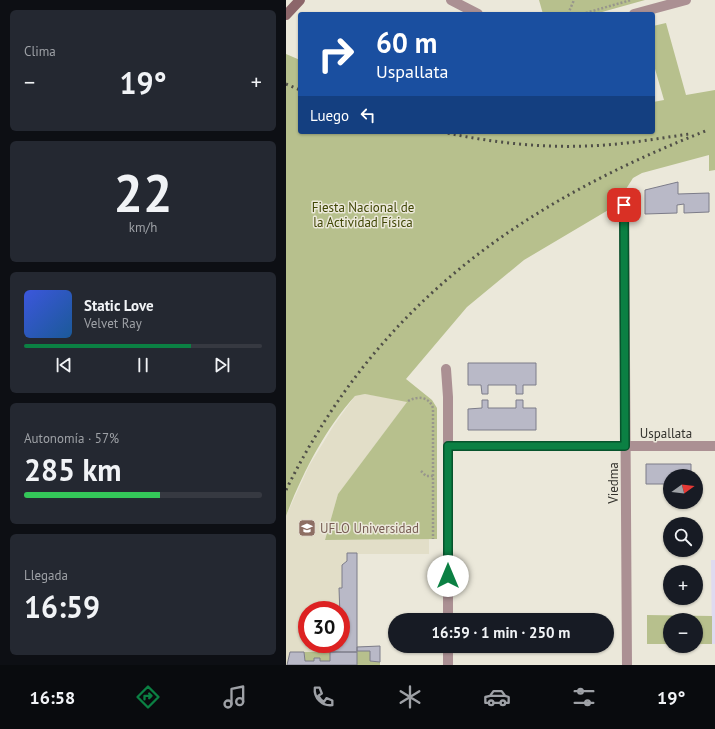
<!DOCTYPE html>
<html lang="es">
<head>
<meta charset="utf-8">
<style>
	body { margin:0; font-family:"PT Sans",sans-serif; background:#242831; color:#f1f3f6; height:100vh; display:flex; flex-direction:column; font-size:15px; white-space:nowrap }
	* { box-sizing:border-box; margin:0 }
	p { font-size:13px; color:#9ea1a6 }
	.icon { flex:none; width:22px; height:22px; fill:none; stroke:currentColor; stroke-width:2; stroke-linecap:round; stroke-linejoin:round }
	.map { position:relative; flex:1; overflow:hidden }
	.drawer { display:flex; flex-direction:column; gap:10px; padding:10px; background:#0d0f14; width:286px }
	.drawer>* { flex:none }
	.top-card { position:absolute; left:12px; top:12px; width:357px; height:122px; border-radius:4px; box-shadow:0 1px 3px #0004; background:#1a4fa0; color:#fff; overflow:hidden }
	.needle { width:26px; rotate:75deg }
	.tools { position:absolute; left:377px; top:469px; display:grid; gap:8px }
	.tools a { display:grid; place-items:center; width:40px; height:40px; border-radius:50%; background:#171b24; box-shadow:0 1px 3px #0004; font-size:20px }
	.speed { position:absolute; left:12px; top:601px; display:flex; gap:8px; font-size:20px; font-weight:700; text-align:center }
	.speed>* { display:grid; place-content:center; width:52px; height:52px; border-radius:50%; background:#171b24; box-shadow:0 1px 3px #0004; line-height:1 }
	.speed .limit { border:6px solid #d22; background:#fff; color:#111 }
	.pin { position:absolute; display:grid; place-items:center; width:34px; height:34px; color:#fff; margin:-17px; border-radius:8px; box-shadow:0 2px 6px #0006 }
	.me { position:absolute; width:44px; margin:-22px; rotate:0deg; stroke-linejoin:round; filter:drop-shadow(0 0 3px #0008) }
	.turn { display:flex; align-items:center; gap:14px; height:84px; padding:0 12px; font-size:18px }
	.turn .icon { width:52px; height:52px; stroke-width:2.5 }
	.turn b { display:block; font-size:28px; line-height:34px }
	.then { display:flex; align-items:center; height:38px; padding:0 12px; background:#0003; gap:8px; font-size:15px }
	.big { font-size:30px; font-weight:600; line-height:1.1 }
	.drawer .tile { flex:1; display:flex; flex-direction:column; justify-content:center; gap:6px; min-width:0; padding:0 14px; border-radius:6px; background:#242831 }
	.drawer .dial { align-items:center; gap:0 }
	.dial b { font-size:52px; line-height:1 }
	.song { display:flex; align-items:center; gap:12px }
	.cover { width:48px; height:48px; border-radius:6px; background:linear-gradient(135deg,hsl(230 70% 55%),hsl(210 70% 35%)) }
	.played { height:4px; border-radius:2px; background:linear-gradient(90deg,#0b8043 70%,#363941 70%) }
	.keys { display:flex; justify-content:space-around; direction:ltr }
	.heat { display:flex; justify-content:space-between; align-items:center; font-size:22px; direction:ltr }
	.charge { height:6px; border-radius:3px; background:linear-gradient(90deg,#34c759 57%,#363941 0) }
	.trip { position:absolute; left:102px; top:613px; width:226px; height:40px; border-radius:20px; background:#171b24; box-shadow:0 1px 3px #0004; font-weight:600; line-height:40px; text-align:center }
	.tab-bar { display:flex; height:64px; justify-content:space-around; align-items:center; background:#090b0e; color:#9ea1a6 }
	.tab-bar .icon { width:28px; height:28px }
	.tab-bar .current { color:#0b8043 }
	.tab-bar b { font-size:18px; color:#f1f3f6 }
	main { display:flex; flex:1; min-height:0 }
	.map>svg:first-child { display:block }
	.built { fill:#e2dec8; fill-rule:evenodd }
	.industrial { fill:#dfdaf0 }
	.green { fill:#b7c08d }
	.building { fill:#b9b9c7; stroke:#7c7c89 }
	.lines { fill:none; stroke-linecap:round; stroke-linejoin:round }
	.path { stroke:#98968c; stroke-width:2.5; stroke-dasharray:2 2; stroke-linecap:butt }
	.minor { stroke:#ab9093; stroke-width:10 }
	.secondary { stroke:#8c666a; stroke-width:10 }
	.rail { stroke:#504f48; stroke-width:3; stroke-dasharray:2 4; stroke-linecap:butt }
	.route-casing { stroke:#07532c; stroke-width:10 }
	.route { stroke:#0b8043; stroke-width:7 }
	.labels { text-anchor:middle; dominant-baseline:central; stroke-width:3; stroke-linejoin:round; paint-order:stroke }
	.park-label { font-size:13px; fill:#404605; stroke:#ebe8da }
	.street-label { font-size:13px; fill:#33322d; stroke:#ebe8da }
	.education-label { font-size:13px; fill:#785e54; stroke:#ebe8da; text-anchor:start }
</style>
</head>
<body>
<main>
<section class="drawer">
<div class="tile"><p>Clima</p>
<div class="heat"><a>−</a><b class="big">19°</b><a>+</a></div>
</div>
<div class="tile dial"><b>22</b><p>km/h</p></div>
<div class="tile">
<div class="song"><i class="cover"></i><div><b>Static Love</b><p>Velvet Ray</p></div></div>
<div class="played"></div>
<div class="keys"><svg class="icon" aria-label="previous" viewBox="0 0 24 24"><path d="M18 5L8 12l10 7zM5 5v14"/></svg><svg class="icon" aria-label="pause" viewBox="0 0 24 24"><path d="M8 5v14M16 5v14"/></svg><svg class="icon" aria-label="next" viewBox="0 0 24 24"><path d="M6 5l10 7-10 7zM19 5v14"/></svg></div>
</div>
<div class="tile"><p>Autonomía · 57%</p><b class="big">285 km</b><div class="charge"></div></div>
<div class="tile"><p>Llegada</p><b class="big">16:59</b></div>
</section>
<div class="map">
<svg width="429" height="665" viewBox="0 0 429 665">
	<rect width="100%" height="100%" fill="#ebe8da"/>
	<path class="built" d="M79,394L122,401L52,494L39,540L143,539V554H71V646H94V665H0V516L23,466L48,425L69,396ZM21,610H55V644H21Z"/>
	<path class="industrial" d="M425,560H429V644H426Z"/>
	<path class="green" d="M253,0H359L309,14H257Z
		M380,23L400,95L429,90V170L423,171V155L356,173L347,178L333,200L324,209L238,260L181,307L120,379L146,400L151,408V539L39,540L52,494L121,402L79,394L69,396C39,429 16,474 0,516V54L14,60V132H367V102L378,100L367,62V26Z
		M361,615L426,616V644H410V620H384V644H361Z
		M71,651H84V661L94,662V665H71Z
		M18,652H44V661H34V658H28V661H19Z"/>
	<path class="building" d="M392,182V194L423,193V212L398,213V204L391,205V213L359,214V190Z
		M182,363H250V385H237V394H230V385H202V394H196L195,385H182Z
		M196,400H202V408H230V400H237V408H250V430H182V409L196,408Z
		M360,464H405V476H384V484H360Z
		M61,553H71V652H44L43,644H55L53,588H56V565L61,561Z
		M94,646V662L84,661V651H71V647Z
		M4,652H18L19,661H28V658H34V661H44V652H71V665H1Z"/>
	<g class="lines">
		<path class="path" d="M282,14L288,0
			M296,14L345,0
			M122,401C131,396 143,396 147,408V539
			M135,471L140,476H147"/>
		<path class="minor" d="M165,0L192,14
			M348,14L400,0
			M338,205L341,665
			M160,369L162,397V620
			M162,446H429
			M162,646V665"/>
		<path class="secondary" d="M0,15L14,0"/>
		<path class="rail" d="M0,84L14,90
			M156,132C203,142 253,148 301,146C335,145 369,139 403,134
			M0,490C92,304 233,204 422,130"/>
	</g>
	<g class="lines">
		<defs>
			<path id="route" d="M162,576V446H339L338,205"/>
		</defs>
		<use href="#route" class="route-casing"/>
		<use href="#route" class="route"/>
	</g>
	<defs>
		<symbol id="university-square" viewBox="-11 -11 22 22"><rect x="-9" y="-9" width="18" height="18" rx="4" fill="#8d6e63" stroke="#ebe8da"/><path d="M0-5L7-2L0 1L-7-2ZM-4 1L0 2.5L4 1V4Q0 6-4 4Z" fill="#fff"/></symbol>
	</defs>
	<g fill-rule="evenodd">
		<use href="#university-square" x="11" y="518" width="20" height="20"/>
	</g>
	<g class="labels">
		<g class="park-label">
			<text x="77" y="207">Fiesta Nacional de<tspan x="77" dy="15">la Actividad Física</tspan></text>
		</g>
		<g class="street-label">
			<text x="380" y="433">Uspallata</text>
			<text transform="translate(327 483) rotate(-90)">Viedma</text>
		</g>
		<g class="education-label">
			<text x="34" y="528">UFLO Universidad</text>
		</g>
	</g>
</svg>
<div class="tools">
<a><svg class="needle" viewBox="-14 -14 28 28"><path d="M0-13l5 13h-10z" fill="#e53935"/><path d="M0 13l5-13h-10z" fill="#9ea1a6"/></svg></a>
<a><svg class="icon" aria-label="search" viewBox="0 0 24 24"><circle cx="10" cy="10" r="6"/><path d="M15 15l6 6"/></svg></a>
<a>+</a>
<a>−</a>
</div>
<div class="speed"><div class="limit">30</div></div>
<div class="pin" style="left:338px;top:205px;background:#d93025"><svg class="icon" aria-label="arrive" viewBox="0 0 24 24"><path d="M6 21V4h12l-3 4 3 4H6"/></svg></div>
<svg class="me" style="left:162px;top:576px" viewBox="-20 -20 40 40"><circle r="19" fill="#fff"/><path d="M0-13L10 11 0 6-10 11z" fill="#0b8043"/></svg>
<div class="trip">16:59 · 1 min · 250 m</div>
<div class="top-card">
<div class="turn"><svg class="icon" aria-label="right" viewBox="0 0 24 24"><path d="M7 20v-9h11M14 6l5 5-5 5"/></svg><div><b>60 m</b>Uspallata</div></div>
<div class="then">Luego<svg class="icon" aria-label="left" viewBox="0 0 24 24"><path d="M17 20v-9H6M10 6l-5 5 5 5"/></svg></div>
</div>
</div>
</main>
<nav class="tab-bar">
<b>16:58</b>
<svg class="icon current" aria-label="directions" viewBox="0 0 24 24"><path d="M12 3l9 9-9 9-9-9zM9 14v-3h6M13 9l2 2-2 2"/></svg>
<svg class="icon" aria-label="music" viewBox="0 0 24 24"><path d="M9 18V5l10-2v13"/><circle cx="6" cy="18" r="3"/><circle cx="16" cy="16" r="3"/></svg>
<svg class="icon" aria-label="phone" viewBox="0 0 24 24"><path d="M5 4h4l2 5-3 2q2 4 5 5l2-3 5 2v4C11 20 4 13 5 4z"/></svg>
<svg class="icon" aria-label="climate" viewBox="0 0 24 24"><path d="M12 3v18M4 7l16 10M4 17L20 7"/></svg>
<svg class="icon" aria-label="car" viewBox="0 0 24 24"><path d="M5 17H2v-5l4-1 3-4h7l3 4 3 1v5h-3M9 17h6M6 11h13"/><circle cx="7" cy="17" r="2"/><circle cx="17" cy="17" r="2"/></svg>
<svg class="icon" aria-label="filters" viewBox="0 0 24 24"><path d="M4 7h16M4 17h16"/><circle cx="9" cy="7" r="2"/><circle cx="15" cy="17" r="2"/></svg>
<b>19°</b>
</nav>
</body>
</html>
